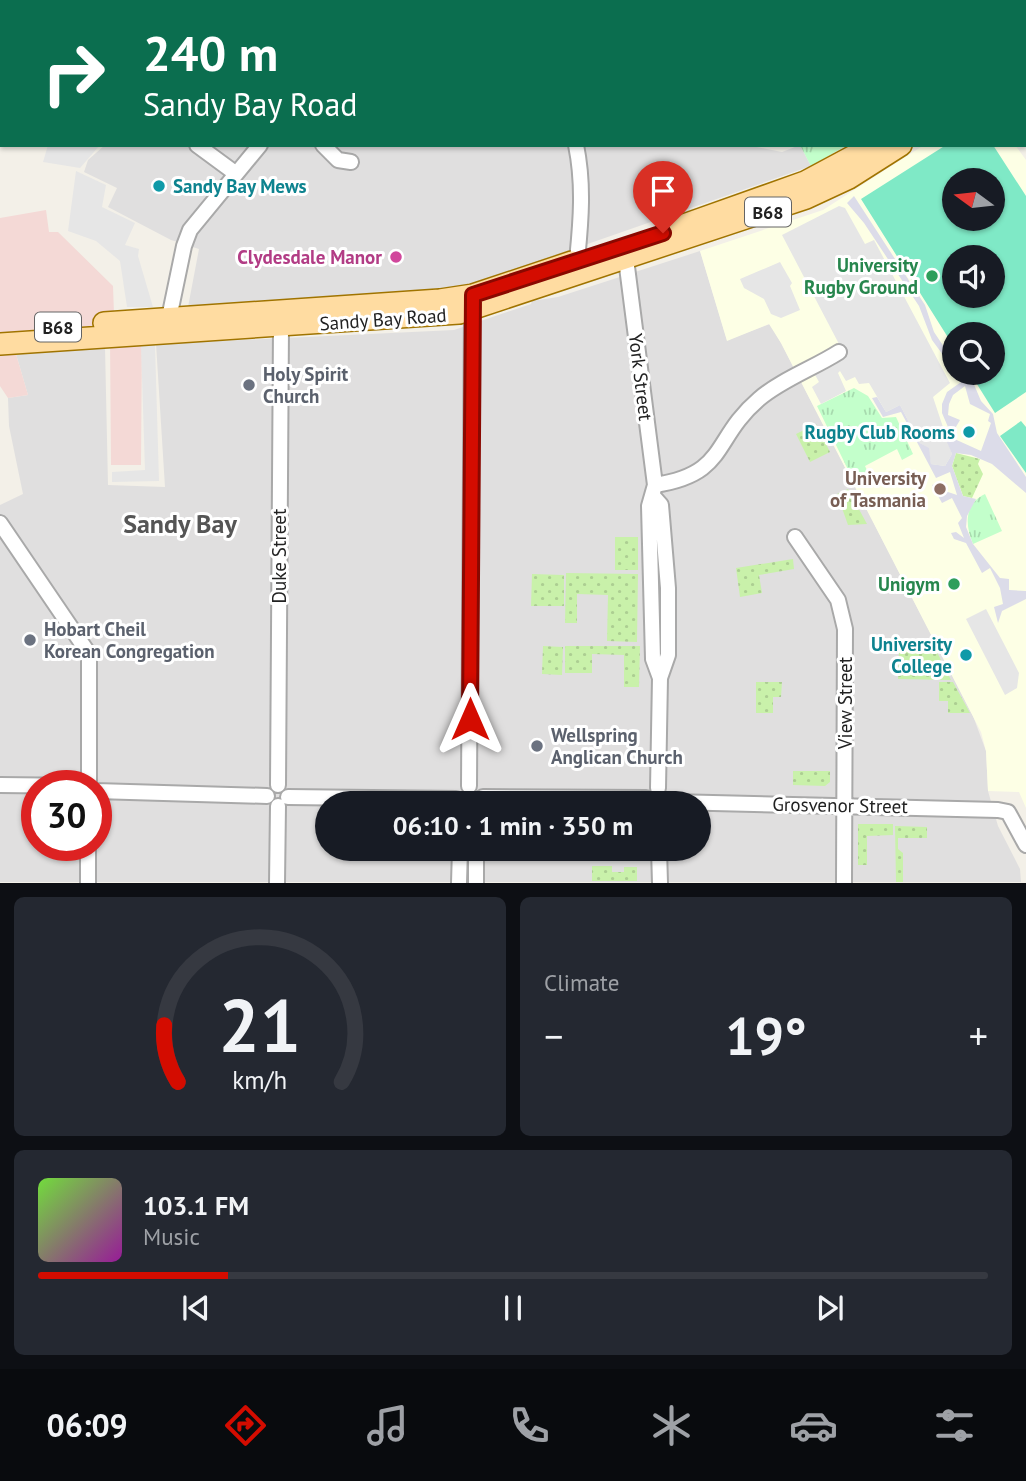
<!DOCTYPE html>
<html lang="en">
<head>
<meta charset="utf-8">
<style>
	body { margin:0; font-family:"PT Sans",sans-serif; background:#242831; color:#f1f3f6; height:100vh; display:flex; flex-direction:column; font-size:26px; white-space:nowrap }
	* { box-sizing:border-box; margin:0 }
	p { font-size:23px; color:#9ea1a6 }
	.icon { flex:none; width:38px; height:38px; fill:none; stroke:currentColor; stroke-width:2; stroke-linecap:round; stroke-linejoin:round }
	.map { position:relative; height:883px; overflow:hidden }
	.sheet { display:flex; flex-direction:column; gap:14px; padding:14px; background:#0d0f14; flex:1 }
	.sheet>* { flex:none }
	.top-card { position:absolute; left:0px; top:0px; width:1027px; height:147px; box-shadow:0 2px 5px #0004; background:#0b6e4f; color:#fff; overflow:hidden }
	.needle { width:46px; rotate:285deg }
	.tools { position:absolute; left:942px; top:168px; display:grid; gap:14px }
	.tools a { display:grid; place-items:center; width:63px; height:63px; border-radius:50%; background:#171b24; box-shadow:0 2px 5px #0004; font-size:35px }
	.speed { position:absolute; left:21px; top:770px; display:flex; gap:14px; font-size:35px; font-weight:700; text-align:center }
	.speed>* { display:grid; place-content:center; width:91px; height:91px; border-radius:50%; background:#171b24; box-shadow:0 2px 5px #0004; line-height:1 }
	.speed .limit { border:10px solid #d22; background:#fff; color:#111 }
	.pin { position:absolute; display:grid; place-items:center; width:60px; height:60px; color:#fff; margin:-72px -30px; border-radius:50% 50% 50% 0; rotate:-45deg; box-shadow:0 0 7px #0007 }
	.pin .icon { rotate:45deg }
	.me { position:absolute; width:77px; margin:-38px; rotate:0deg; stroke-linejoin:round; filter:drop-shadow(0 0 5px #0008) }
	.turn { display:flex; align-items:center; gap:24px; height:147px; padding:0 28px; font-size:32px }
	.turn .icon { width:91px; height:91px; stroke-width:2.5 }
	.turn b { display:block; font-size:49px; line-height:60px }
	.big { font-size:52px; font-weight:700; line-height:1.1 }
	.sheet .card { flex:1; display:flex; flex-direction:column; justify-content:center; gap:10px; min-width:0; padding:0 24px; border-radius:10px; background:#242831 }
	.sheet .dial { align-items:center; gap:0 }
	.dial svg { height:182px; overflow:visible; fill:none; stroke:#363941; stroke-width:7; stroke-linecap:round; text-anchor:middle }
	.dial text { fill:#f1f3f6; stroke:none }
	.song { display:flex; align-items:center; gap:21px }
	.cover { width:84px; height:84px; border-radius:10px; background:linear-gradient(135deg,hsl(100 70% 55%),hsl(300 70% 35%)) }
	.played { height:7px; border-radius:4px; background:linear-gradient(90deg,#d40c00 20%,#363941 20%) }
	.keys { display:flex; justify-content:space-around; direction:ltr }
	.heat { display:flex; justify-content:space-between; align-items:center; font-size:38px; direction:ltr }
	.sheet .tiles { flex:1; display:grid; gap:14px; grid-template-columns:1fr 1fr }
	.card:last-child { grid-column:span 2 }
	.trip { position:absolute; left:315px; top:791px; width:396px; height:70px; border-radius:35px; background:#171b24; box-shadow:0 2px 5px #0004; font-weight:700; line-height:70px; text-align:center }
	.menu { display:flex; height:112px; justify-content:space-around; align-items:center; background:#090b0e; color:#9ea1a6 }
	.menu .icon { width:49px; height:49px }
	.menu .current { color:#d40c00 }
	.menu b { font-size:32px; color:#f1f3f6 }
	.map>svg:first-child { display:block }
	.residential { fill:#e0dfdf; fill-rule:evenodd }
	.commercial { fill:#f4d9d6 }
	.education { fill:#fdffe5; fill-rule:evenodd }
	.grass { fill:url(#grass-dots) }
	.park { fill:url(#park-tufts) }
	.pitch { fill:#7fe9c6; fill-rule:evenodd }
	.parking { fill:#e6e6e6 }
	.plaza { fill:#dcdce9; fill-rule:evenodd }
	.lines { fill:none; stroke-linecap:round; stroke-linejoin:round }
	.street-casing { stroke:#a9a9a9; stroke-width:18 }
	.primary-casing { stroke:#a07400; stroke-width:24 }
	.street { stroke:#fff; stroke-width:14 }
	.primary { stroke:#ffdca1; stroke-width:21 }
	.route-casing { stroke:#8a0800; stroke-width:18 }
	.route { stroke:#d40c00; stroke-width:12 }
	.culture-dot { fill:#0f9aa8; stroke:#fff; stroke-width:2.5 }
	.hotel-dot { fill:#d1479c; stroke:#fff; stroke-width:2.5 }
	.leisure-dot { fill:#2e9e5b; stroke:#fff; stroke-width:2.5 }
	.worship-dot { fill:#6b7280; stroke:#fff; stroke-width:2.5 }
	.education-dot { fill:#8d6e63; stroke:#fff; stroke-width:2.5 }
	.labels { text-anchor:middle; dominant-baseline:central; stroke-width:6; stroke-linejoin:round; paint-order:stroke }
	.shield { fill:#fff; stroke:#646464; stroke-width:2 }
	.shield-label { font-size:18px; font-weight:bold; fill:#222 }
	.culture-label { font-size:19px; font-weight:bold; fill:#0d838f; stroke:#fff; text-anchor:end }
	.hotel-label { font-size:19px; font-weight:bold; fill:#b23c85; stroke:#fff; text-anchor:end }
	.leisure-label { font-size:19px; font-weight:bold; fill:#27864d; stroke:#fff; text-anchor:end }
	.street-label { font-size:19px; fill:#222; stroke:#fff }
	.worship-label { font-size:19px; font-weight:bold; fill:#5b616d; stroke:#fff; text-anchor:start }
	.education-label { font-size:19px; font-weight:bold; fill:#785e54; stroke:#fff; text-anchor:end }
	.district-label { font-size:26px; font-weight:bold; fill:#555; stroke:#fff }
</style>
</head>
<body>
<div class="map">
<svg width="1026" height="883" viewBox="0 0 1026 883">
	<defs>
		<pattern id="grass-dots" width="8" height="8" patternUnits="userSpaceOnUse" patternTransform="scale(1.75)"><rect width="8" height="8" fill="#c9f1aa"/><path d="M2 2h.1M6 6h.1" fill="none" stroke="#acce92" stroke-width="1.8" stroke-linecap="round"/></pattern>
		<pattern id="park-tufts" width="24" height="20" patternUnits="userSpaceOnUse" patternTransform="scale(1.75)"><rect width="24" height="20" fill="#c3ffcb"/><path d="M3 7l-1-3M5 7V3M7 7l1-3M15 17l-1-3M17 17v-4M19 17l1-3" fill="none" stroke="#a7daae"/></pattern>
	</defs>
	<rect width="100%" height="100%" fill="#f3f0e8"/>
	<path class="residential" d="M149,0H579L580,2H151Z
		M105,145H746L782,152L800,145L811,166L473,284L420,291L188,307L199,249L171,240L108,207L117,188L84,172L88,160Z
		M700,251L727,340L770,324L781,343L973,716L986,751L988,791L998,826L1020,869L1021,882H0V505L23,494L9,426L8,398L28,395L16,354L105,347L108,485L165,487L156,344L454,330L531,304L532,301L558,297ZM37,786H96V845H37ZM327,803H698V849H327Z"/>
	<path class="commercial" d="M46,210L49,232H58L113,286L114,314L142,335L141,465H111L110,337L13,344L28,395L8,398L0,386V218Z"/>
	<path class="education" d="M924,145H1015L1026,160V808L1019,792L988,791L986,751L981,732L781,343L769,324L727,341L700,251L823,210ZM954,180H992V219H954ZM954,257H992V296H954ZM954,334H992V373H954Z"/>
	<path class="grass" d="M816,424L830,452L810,462L796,434Z
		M956,453L980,459L978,464L983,474L972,498L963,496L952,466Z
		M848,489L867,524L848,525L837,494Z
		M615,537H638V570H615Z
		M793,559L794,569L759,575L762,593L740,597L736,568Z
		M566,573L638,574L637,642L607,641L608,595L577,594V623H565Z
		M532,574L564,575V606H531Z
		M543,646L563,647L562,675L542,674Z
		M565,646H640L639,687H624V655L592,654V673H565Z
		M899,651L937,652L951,680L898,679Z
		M756,682H782L781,697H773V713H756Z
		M939,682H953L970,713H948V701H939Z
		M793,771H830V782L825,786L793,785Z
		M858,824H893V835L867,836V865H858Z
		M895,826L927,827V838H898V849L903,853V882H896Z
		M592,866H612V872H624V867H637V881H592Z"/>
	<path class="park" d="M800,145H847L811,166Z
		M854,388L868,396L882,418L896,417L913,454L902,460L897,449L865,466L870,477L855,484L817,406Z
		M985,494L1002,531L973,544C965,525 964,504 985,494Z"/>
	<path class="pitch" d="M946,145H993L1026,196V392L995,413L970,373H992V334H954V347L861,199ZM992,180V219H954V180ZM992,257V296H954V257Z
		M1021,421L1026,427V473L1000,436Z"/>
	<path class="parking" d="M48,145H100L80,168L43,162Z
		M76,171L106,185L102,207L135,223L125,245L139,249L138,256L153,307H127L120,261L96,241L68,231Z
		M839,206L845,208L865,244L874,240L950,383L933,397L952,454L945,466L931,464L928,448L920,443L900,405L886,412L869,383L859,384L855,377L846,381L840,371L838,373L846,391L821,404L812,387L819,382L808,362L839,344L782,235Z
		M780,262L792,283L790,286L800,310L781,318L771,314L764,299L744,288L740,279Z
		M155,345L159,481L112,482V472L145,470L141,346Z
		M986,609L1019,673L1017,688L1005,695L966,619Z"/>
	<path class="plaza" d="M854,196L925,305L934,332L954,362V370L932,340L919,306L864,223L847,203Z
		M958,373L970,375L981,401L993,414L997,433L1026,477V493L992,464L971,455L956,453L952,466L963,496L976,499L967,516L966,527L973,544L1000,578L1009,579V590L1026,591V599L1002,611L998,623L994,607L1003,604L1000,588L990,568L982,573L966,543L954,539L951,533L956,532L964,538L958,523L962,518L952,498L942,503L932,485L935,484L939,489L957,495L950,472L936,478L901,412L883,417L872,398L877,397L886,412L900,405L920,443L929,448L931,464L945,466L952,454L944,435L948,427L942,413V404L947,392L964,380ZM965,386L970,404L990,414L988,421L991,423L981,451L950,437L960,420L948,415L949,404L953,395Z"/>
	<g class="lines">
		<defs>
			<path id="street" d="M171,0L173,2
				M587,0L588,2
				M640,0L643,2
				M1026,133V134
				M197,145L235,173
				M323,145L338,160L351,162
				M576,145C584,184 581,221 577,260
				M626,259L655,485L649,506L653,659L660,678
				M169,318L184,246L190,230L260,145
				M655,485C728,474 712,439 759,399C781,380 814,368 839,352
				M653,496L661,505L668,588V655L660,678L658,788
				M0,523L89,654V786
				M795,537L838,600L845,629L844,883
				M0,785L84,786
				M278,785L281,326
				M469,786L472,310
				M96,791L267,796
				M288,797L456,799
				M483,797L646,798
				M672,802L998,810L1008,812L1026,845
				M659,849L660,883
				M88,883V845
				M277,883L278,806
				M459,883L460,849
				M476,883V849"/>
			<path id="primary" d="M670,230L805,182L874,145
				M104,323L440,300L473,295L572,262
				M0,344L459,313L806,198L849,178L901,145"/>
		</defs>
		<use href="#street" class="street-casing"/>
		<use href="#primary" class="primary-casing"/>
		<use href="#street" class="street"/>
		<use href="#primary" class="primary"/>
	</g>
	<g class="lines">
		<defs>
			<path id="route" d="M470,719L473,295L663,233"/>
		</defs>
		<use href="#route" class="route-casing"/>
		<use href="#route" class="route"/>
	</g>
	<g class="culture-dot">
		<circle cx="159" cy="186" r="7"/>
		<circle cx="969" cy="432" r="7"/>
		<circle cx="966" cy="655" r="7"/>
	</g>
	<circle class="hotel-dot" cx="396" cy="257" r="7"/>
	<g class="leisure-dot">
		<circle cx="932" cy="276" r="7"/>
		<circle cx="954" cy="584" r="7"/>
	</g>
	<g class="worship-dot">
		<circle cx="249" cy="385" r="7"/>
		<circle cx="30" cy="640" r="7"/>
		<circle cx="537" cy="746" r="7"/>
	</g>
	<circle class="education-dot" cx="940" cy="489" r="7"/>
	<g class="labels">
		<g class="shield">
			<rect x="745" y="197.5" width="46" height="29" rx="5"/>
			<rect x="35" y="312.5" width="46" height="29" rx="5"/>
		</g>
		<g class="shield-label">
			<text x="768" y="212">B68</text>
			<text x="58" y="327">B68</text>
		</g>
		<g class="culture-label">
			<text x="173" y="186" text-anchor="start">Sandy Bay Mews</text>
			<text x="955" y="432">Rugby Club Rooms</text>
			<text x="952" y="644">University<tspan x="952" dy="22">College</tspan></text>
		</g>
		<g class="hotel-label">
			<text x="382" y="257">Clydesdale Manor</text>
		</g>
		<g class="leisure-label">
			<text x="918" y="265">University<tspan x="918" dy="22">Rugby Ground</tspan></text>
			<text x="940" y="584">Unigym</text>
		</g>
		<g class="street-label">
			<text transform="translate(383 319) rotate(-4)">Sandy Bay Road</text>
			<text transform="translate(641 377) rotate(83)">York Street</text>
			<text transform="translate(279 556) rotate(-90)">Duke Street</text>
			<text transform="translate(845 703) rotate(-90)">View Street</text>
			<text transform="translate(840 805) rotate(1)">Grosvenor Street</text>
		</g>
		<g class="worship-label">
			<text x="263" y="374">Holy Spirit<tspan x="263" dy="22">Church</tspan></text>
			<text x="44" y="629">Hobart Cheil<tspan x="44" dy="22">Korean Congregation</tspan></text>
			<text x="551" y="735">Wellspring<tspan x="551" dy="22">Anglican Church</tspan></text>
		</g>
		<g class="education-label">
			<text x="926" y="478">University<tspan x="926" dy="22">of Tasmania</tspan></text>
		</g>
		<g class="district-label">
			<text x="180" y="523">Sandy Bay</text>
		</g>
	</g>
</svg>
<div class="tools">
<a><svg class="needle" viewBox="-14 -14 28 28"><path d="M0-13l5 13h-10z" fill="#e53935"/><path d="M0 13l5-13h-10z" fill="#9ea1a6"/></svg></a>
<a><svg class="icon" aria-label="sound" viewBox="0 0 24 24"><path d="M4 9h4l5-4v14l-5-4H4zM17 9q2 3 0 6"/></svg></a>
<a><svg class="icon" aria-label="search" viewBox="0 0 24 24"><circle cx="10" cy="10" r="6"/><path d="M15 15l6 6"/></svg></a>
</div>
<div class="speed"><div class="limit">30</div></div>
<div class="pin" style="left:663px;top:233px;background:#d93025"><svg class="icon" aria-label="arrive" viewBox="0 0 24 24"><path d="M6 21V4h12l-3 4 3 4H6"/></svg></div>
<svg class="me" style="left:470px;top:719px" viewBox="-20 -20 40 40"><path d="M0-17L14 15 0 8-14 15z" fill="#d40c00" stroke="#fff" stroke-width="4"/></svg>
<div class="trip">06:10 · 1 min · 350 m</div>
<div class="top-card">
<div class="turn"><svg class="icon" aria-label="right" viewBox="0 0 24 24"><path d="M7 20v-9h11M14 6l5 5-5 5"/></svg><div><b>240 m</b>Sandy Bay Road</div></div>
</div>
</div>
<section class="sheet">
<div class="tiles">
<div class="card dial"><svg viewBox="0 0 100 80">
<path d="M14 69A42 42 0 1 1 86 69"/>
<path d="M14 69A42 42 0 0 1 8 44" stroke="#d40c00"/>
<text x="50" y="56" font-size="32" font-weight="700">21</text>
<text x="50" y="72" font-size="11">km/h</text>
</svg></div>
<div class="card"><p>Climate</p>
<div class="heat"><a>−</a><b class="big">19°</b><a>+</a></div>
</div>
<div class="card">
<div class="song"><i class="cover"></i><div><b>103.1 FM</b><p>Music</p></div></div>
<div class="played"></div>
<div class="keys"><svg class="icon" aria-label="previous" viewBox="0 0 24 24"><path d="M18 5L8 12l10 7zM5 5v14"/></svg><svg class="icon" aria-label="pause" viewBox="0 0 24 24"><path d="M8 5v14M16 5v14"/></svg><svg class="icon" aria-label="next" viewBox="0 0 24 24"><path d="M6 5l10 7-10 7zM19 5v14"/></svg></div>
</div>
</div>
</section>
<nav class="menu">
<b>06:09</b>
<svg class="icon current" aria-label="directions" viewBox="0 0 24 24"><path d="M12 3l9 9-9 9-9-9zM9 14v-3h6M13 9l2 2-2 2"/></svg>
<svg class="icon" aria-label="music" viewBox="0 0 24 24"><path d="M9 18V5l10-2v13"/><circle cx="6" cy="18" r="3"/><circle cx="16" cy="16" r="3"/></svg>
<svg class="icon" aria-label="phone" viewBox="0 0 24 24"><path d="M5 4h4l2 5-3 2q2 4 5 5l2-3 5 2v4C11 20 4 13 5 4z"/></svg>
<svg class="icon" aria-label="climate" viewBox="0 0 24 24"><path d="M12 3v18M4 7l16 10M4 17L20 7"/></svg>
<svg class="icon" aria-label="car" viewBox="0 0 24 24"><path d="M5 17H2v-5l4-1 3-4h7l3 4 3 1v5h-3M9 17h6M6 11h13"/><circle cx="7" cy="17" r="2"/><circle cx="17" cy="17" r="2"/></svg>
<svg class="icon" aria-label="filters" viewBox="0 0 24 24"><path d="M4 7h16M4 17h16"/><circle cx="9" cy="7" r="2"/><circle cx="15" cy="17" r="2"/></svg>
</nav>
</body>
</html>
